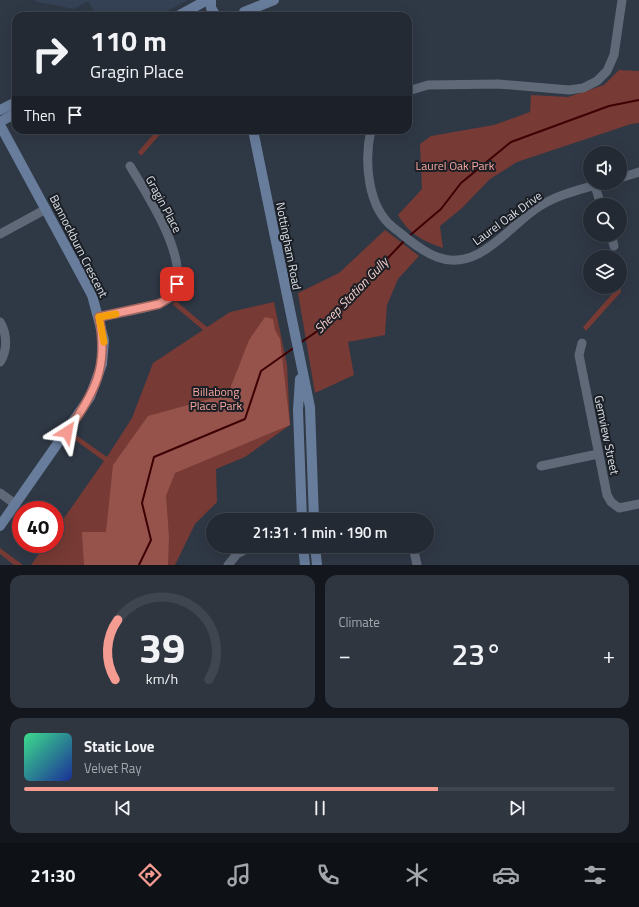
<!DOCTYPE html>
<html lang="en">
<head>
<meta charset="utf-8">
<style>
	body { margin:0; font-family:"Titillium Web",sans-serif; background:#2f3640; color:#f1f3f6; height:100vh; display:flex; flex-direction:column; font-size:15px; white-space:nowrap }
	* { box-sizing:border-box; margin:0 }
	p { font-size:13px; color:#a3a7ac }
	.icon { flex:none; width:22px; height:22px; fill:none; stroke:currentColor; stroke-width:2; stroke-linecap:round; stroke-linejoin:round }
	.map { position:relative; height:565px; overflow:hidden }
	.side { display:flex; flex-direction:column; gap:10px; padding:10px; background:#13171d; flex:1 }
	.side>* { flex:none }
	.banner { position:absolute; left:12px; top:12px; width:400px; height:122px; border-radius:12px; box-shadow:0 4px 16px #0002,0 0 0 1px #40464f; background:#232a34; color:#f1f3f6; overflow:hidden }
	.controls { position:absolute; left:583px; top:146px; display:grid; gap:8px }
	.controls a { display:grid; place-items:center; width:44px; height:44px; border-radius:50%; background:#232a34; box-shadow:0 4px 16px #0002,0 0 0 1px #40464f; font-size:20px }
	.speed { position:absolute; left:12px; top:501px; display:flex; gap:8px; font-size:20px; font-weight:700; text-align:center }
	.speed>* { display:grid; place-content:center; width:52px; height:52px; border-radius:50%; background:#232a34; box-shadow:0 4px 16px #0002,0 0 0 1px #40464f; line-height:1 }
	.speed .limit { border:6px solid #d22; background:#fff; color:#111 }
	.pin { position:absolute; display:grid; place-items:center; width:34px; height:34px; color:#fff; margin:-17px; border-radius:8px; box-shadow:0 2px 6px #0006 }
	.me { position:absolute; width:44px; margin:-22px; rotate:34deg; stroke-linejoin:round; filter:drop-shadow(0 0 3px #0008) }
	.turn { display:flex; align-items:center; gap:14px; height:84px; padding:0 12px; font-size:18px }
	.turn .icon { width:52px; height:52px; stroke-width:2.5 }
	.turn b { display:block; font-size:28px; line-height:34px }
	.then { display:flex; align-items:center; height:38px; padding:0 12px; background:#0003; gap:8px; font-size:15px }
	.big { font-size:30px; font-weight:600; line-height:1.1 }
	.side .card { flex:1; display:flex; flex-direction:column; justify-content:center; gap:6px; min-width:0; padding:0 14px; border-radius:12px; background:#2f3640 }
	.side .dial { align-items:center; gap:0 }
	.dial svg { height:104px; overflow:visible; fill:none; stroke:#40464f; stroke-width:7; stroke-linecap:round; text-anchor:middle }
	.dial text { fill:#f1f3f6; stroke:none }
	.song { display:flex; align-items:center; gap:12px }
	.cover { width:48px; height:48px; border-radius:6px; background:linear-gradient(135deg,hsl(150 70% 55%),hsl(230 70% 35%)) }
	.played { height:4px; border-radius:2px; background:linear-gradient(90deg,#f59c92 70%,#40464f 70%) }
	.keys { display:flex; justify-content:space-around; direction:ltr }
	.heat { display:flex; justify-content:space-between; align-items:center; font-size:22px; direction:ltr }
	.side .tiles { flex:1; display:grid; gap:10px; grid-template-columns:1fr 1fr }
	.card:last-child { grid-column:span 2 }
	.trip { position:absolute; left:206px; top:513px; width:228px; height:40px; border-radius:20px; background:#232a34; box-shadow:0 4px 16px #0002,0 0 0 1px #40464f; font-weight:600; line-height:40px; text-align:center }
	.tabs { display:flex; height:64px; justify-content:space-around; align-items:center; background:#0e1115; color:#a3a7ac }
	.tabs .icon { width:28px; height:28px }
	.tabs .current { color:#f59c92 }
	.tabs b { font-size:18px; color:#f1f3f6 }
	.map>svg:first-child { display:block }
	.built { fill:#354255 }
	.green { fill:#773a34 }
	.forest { fill:#96534c }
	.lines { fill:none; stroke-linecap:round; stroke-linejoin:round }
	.stream { stroke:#3d0103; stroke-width:2 }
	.street { stroke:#5f6978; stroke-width:9 }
	.secondary { stroke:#687d9c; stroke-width:10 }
	.route-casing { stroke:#9f655f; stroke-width:10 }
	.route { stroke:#f59c92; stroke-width:7 }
	.slow { stroke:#f59e0b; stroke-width:7 }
	.labels { text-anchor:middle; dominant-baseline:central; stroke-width:4; stroke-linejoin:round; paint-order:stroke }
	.park-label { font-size:12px; fill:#f6a69d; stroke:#1b1f25 }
	.street-label { font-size:12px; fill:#dae0e8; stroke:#1b1f25 }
	.water-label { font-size:13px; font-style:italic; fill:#f9cfc9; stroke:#1b1f25 }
</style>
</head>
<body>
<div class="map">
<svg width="639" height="565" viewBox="0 0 639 565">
	<rect width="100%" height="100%" fill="#2f3845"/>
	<path class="built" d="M34,0H188L158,16H96L88,1L74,9L38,2Z"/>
	<path class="green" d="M619,70L639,71V123L631,124L517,162L490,179L462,208L440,226L443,248C424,242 408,233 398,215L422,189L420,144L431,136L494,125L530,112L531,95L568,97L604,85Z
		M157,130H164L141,156L138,152Z
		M385,230L419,256L398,279L387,305L385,335L348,342L354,375L315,393L298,293L339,273Z
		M620,285L621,292L586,331L583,327Z
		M176,301L207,327L230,312L274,302L287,365L290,425L245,457L216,469L217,502L195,524L175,565H31L46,544H55V531L104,461L71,437L73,433L107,457L132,418L153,363L203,330L172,304Z
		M0,548L23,565H14L0,554Z"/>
	<path class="forest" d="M265,317L273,319L275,330L280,339L290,425L175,473L166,496L169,537L168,565H84L82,532H106L113,465L148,416L228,394L249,340Z"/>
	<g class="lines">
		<path class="stream" d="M408,237L441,209L461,183L511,142L609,106L639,100
			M300,343L319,330L405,240
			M139,565L151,540L142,503L154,457L245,419L261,371L295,347"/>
		<path class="street" d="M408,91L428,85L498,84L569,90L583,88L597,81L607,71L614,55L622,0
			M371,130C364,160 367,208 394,228C407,238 421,251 437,257C479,273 509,225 540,206C559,194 582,189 603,183
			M620,178L639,172
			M595,186L601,205
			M0,234L46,209
			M611,235L614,246
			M99,317C118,313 153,309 168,299C171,297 172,293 174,289C190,259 146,193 130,166
			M0,322C7,333 8,350 0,362
			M582,343L579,355L607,495L611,502L619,508L639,504
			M541,466L598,454
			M0,493L15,504
			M413,546L417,565
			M228,565L237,554L252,546"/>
		<path class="secondary" d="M211,0V8L216,16
			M244,12L274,0
			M178,16L207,0
			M0,110L16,102
			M0,122L16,113
			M0,125L92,295L104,340L102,364L90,397L0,526
			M253,130L310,407L314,520
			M300,379L298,410L302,520
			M303,546L305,565
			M315,546L317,565"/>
	</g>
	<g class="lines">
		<defs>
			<path id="route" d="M67,432C95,391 109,368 99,317L159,304L169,298L177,284"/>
		</defs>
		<use href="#route" class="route-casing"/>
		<use href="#route" class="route"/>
		<path class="slow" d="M104,342L99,317L116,314"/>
	</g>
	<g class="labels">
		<g class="park-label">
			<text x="455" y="165">Laurel Oak Park</text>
			<text x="216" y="391">Billabong<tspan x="216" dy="14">Place Park</tspan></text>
		</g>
		<g class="street-label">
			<text transform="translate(164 204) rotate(62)">Gragin Place</text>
			<text transform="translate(507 218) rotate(-36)">Laurel Oak Drive</text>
			<text transform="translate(79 246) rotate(63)">Bannockburn Crescent</text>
			<text transform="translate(289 246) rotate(79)">Nottingham Road</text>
			<text transform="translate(607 435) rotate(78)">Gemview Street</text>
		</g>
		<g class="water-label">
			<text transform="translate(351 295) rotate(-46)">Sheep Station Gully</text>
		</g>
	</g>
</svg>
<div class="controls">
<a><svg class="icon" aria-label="sound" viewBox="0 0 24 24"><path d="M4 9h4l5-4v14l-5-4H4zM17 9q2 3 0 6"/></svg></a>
<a><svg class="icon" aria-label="search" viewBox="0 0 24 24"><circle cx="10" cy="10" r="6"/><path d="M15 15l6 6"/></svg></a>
<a><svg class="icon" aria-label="layers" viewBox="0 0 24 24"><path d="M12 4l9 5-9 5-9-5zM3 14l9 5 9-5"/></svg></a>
</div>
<div class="speed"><div class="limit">40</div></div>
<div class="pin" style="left:177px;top:284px;background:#d93025"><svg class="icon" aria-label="arrive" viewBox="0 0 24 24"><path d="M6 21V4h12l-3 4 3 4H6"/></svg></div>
<svg class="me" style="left:67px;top:432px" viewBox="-20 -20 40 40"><path d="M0-17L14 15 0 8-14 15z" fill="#f59c92" stroke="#fff" stroke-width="4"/></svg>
<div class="trip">21:31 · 1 min · 190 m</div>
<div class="banner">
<div class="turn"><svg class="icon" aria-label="right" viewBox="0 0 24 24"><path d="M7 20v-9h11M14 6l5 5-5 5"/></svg><div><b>110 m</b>Gragin Place</div></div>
<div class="then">Then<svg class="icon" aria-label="arrive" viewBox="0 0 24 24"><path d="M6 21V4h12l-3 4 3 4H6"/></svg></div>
</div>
</div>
<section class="side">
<div class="tiles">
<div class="card dial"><svg viewBox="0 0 100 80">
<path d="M14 69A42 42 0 1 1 86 69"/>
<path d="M14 69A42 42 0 0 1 16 23" stroke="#f59c92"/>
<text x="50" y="56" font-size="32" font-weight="700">39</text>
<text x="50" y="72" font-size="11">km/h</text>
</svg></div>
<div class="card"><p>Climate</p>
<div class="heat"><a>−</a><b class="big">23°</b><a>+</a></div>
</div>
<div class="card">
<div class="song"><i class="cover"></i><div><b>Static Love</b><p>Velvet Ray</p></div></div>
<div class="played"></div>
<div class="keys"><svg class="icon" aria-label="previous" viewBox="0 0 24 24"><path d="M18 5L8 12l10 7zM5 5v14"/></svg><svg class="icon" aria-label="pause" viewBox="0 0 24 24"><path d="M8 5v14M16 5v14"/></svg><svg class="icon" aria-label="next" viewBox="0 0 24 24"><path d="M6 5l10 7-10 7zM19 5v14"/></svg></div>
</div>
</div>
</section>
<nav class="tabs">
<b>21:30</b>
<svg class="icon current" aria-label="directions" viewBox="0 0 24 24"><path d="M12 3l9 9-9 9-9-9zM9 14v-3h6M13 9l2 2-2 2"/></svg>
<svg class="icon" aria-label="music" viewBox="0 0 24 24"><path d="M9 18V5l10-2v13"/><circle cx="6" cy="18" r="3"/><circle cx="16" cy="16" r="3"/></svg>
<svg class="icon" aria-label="phone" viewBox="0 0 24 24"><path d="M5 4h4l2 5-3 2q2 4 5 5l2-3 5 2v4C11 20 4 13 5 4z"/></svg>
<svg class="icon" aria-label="climate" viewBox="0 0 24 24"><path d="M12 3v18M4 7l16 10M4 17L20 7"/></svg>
<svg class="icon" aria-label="car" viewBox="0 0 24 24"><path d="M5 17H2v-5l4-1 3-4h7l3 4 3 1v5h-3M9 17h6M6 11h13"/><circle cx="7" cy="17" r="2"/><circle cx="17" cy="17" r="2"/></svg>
<svg class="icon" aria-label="filters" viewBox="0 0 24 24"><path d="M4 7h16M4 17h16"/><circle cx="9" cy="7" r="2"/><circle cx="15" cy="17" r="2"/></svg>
</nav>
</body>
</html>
